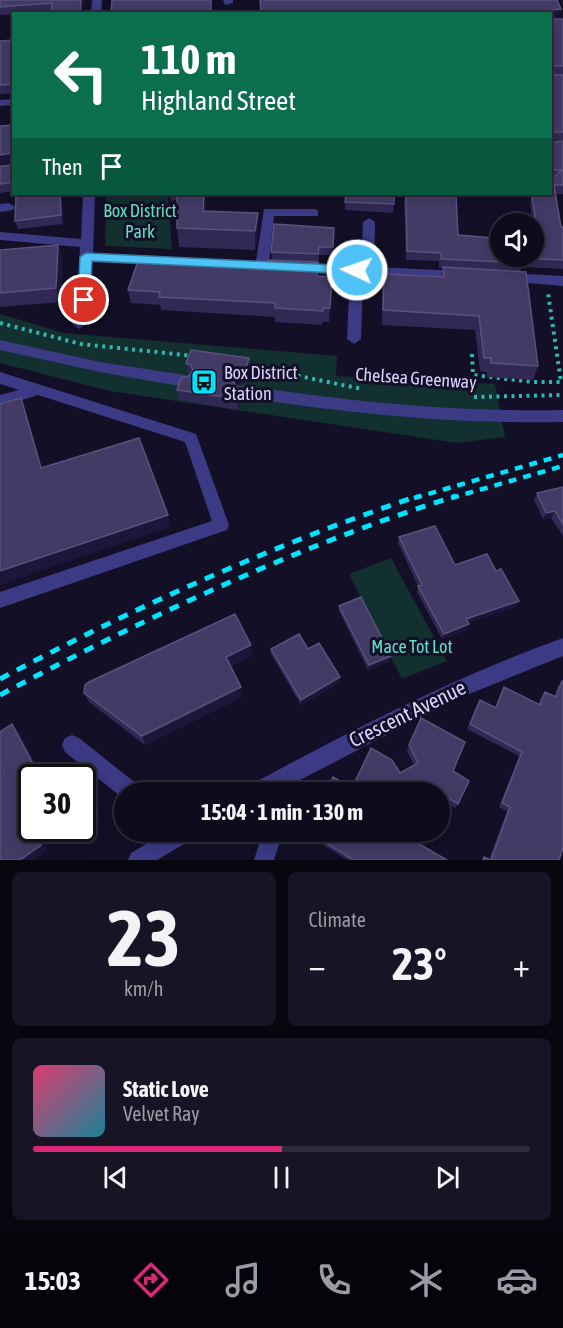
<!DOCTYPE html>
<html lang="en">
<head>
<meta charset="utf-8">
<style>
	body { margin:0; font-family:"Asap Condensed",sans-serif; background:#171425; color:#f1f3f6; height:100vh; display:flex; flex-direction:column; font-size:22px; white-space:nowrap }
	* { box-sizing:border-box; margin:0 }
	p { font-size:20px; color:#9b9ba3 }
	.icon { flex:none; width:33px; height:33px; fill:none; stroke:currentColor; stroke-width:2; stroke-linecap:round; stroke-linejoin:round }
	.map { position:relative; height:860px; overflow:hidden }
	.panel { display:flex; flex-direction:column; gap:12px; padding:12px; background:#08060f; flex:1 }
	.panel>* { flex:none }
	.guide { position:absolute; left:12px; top:12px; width:540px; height:183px; border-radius:0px; box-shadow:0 3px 15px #0003,0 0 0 2px #2e2b3b; background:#0b6e4f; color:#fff; overflow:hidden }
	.tools { position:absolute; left:490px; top:213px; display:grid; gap:12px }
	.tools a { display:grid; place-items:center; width:54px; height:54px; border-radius:50%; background:#0e0b1c; box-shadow:0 3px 15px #0003,0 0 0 2px #2e2b3b; font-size:30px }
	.speed { position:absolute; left:18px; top:764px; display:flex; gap:12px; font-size:30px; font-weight:700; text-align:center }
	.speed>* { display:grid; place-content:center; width:78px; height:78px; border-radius:50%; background:#0e0b1c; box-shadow:0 3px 15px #0003,0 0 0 2px #2e2b3b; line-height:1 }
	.speed .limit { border:3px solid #111; border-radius:9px; background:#fff; color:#111 }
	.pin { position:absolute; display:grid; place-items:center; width:51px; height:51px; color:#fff; margin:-26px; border:3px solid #fff; border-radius:50%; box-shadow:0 2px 6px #0007 }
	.me { position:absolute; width:66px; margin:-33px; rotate:273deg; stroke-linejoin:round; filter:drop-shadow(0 0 4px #0008) }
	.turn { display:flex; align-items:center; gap:21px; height:126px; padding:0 30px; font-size:27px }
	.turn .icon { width:78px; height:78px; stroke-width:2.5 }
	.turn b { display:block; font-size:42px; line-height:51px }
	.then { display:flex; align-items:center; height:57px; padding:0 30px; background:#0003; gap:12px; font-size:22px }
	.big { font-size:45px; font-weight:700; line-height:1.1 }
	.panel .card { flex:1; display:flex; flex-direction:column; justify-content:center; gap:9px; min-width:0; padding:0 21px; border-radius:9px; background:#171425 }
	.panel .dial { align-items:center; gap:0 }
	.dial b { font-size:78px; line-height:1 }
	.song { display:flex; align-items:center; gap:18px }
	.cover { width:72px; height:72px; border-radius:9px; background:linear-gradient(135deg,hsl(340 70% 55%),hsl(190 70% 35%)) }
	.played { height:6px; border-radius:3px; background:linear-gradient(90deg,#db2777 50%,#2e2b3b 50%) }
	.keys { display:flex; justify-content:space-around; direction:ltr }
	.heat { display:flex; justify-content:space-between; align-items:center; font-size:33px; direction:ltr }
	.panel .tiles { flex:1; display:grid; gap:12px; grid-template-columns:1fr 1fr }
	.card:last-child { grid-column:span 2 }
	.trip { position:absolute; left:114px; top:782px; width:336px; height:60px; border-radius:30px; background:#0e0b1c; box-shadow:0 3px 15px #0003,0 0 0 2px #2e2b3b; font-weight:700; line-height:60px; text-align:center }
	.tabs { display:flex; height:96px; justify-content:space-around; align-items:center; background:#06040b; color:#9b9ba3 }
	.tabs .icon { width:42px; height:42px }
	.tabs .current { color:#db2777 }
	.tabs b { font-size:27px; color:#f1f3f6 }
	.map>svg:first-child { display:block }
	.green { fill:#12302f }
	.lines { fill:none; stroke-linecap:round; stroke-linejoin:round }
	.path { stroke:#2fb8b0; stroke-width:4; stroke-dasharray:3 4.5; stroke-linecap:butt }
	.minor { fill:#3d3a85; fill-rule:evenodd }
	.rail-far1 { stroke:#00e5ff; stroke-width:4.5; stroke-dasharray:8 7; stroke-linecap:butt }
	.rail { stroke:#00e5ff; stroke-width:5; stroke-dasharray:10 9; stroke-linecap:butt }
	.wall { fill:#312854 }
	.shaded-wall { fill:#1d163a }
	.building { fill:#433a66; stroke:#5a527e; stroke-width:1.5 }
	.route { fill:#4fc3f7; stroke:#337fa1; stroke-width:1.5 }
	.labels { text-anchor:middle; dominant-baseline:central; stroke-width:6; stroke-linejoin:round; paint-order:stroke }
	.park-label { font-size:18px; fill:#5fe0c0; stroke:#130f26 }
	.poi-label { font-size:18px; fill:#d9d4ff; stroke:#130f26; text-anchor:start }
	.street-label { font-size:18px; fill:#d9d4ff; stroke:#130f26 }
	.near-street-label { font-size:21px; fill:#d9d4ff; stroke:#130f26 }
</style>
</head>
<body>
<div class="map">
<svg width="563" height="860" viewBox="0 0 563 860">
	<rect width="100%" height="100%" fill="#130f26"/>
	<path class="green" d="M106,194H160V196L168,197L172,249L105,246Z
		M0,314L64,333L337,356L336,376L495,384L505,437L457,443L110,391L0,363Z
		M391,558L447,661L402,679L349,574Z"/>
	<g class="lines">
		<path class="path" d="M0,323L81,344L194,356
			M472,354L473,375L533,382H561L548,293
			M246,365L362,389
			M474,397L563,395"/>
		<path class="minor" d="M92,0H102L101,14H91Z
			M223,0H233V3L225,5Z
			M14,99V105L0,106V100Z
			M83,194H95L93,253L256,261L264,209H314L318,210V216H274L269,262L361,266L363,222L369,218L375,222L374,267L461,271L468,276L461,281L363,276L361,339L354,344L347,339L350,275L92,262L91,300L86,324L79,329L72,324L77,300L80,247L0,240V232L81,239Z
			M9,203L15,207L13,210L0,212V204Z
			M509,273L563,276V286L504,281L502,278L504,275Z
			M0,340L100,362L185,375L190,377L192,381L190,385L185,387L100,372L0,350Z
			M0,372L196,434L229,525L227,530L0,608V592L212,521L185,442L38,395L0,407V395L19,390L0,384Z
			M243,385C349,402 455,412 563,410V422C455,424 349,414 243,397L238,395L236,391L238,387Z
			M563,638V656L452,701L277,792H247L250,785C352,730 454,677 563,638Z
			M72,735L79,738L138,785L141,792H124V799L65,752L62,745L65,738Z
			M168,831H197L194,838L157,860H128L131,853Z
			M259,831H279L280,841L274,860H254L260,841Z"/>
		<path class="rail-far1" d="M414,498L563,455
			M451,498L563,466"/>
		<path class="rail" d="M0,679C135,607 273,545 418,496
			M0,695C147,617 297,546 456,496"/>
	</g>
	<path class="wall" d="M0,0H85L51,12L14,14L0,15Z
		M561,9L558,17L551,18V19H563V140H551V142L563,141V194H555L561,227H563V269L522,267L520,271L538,366L533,380L487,377V372L480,371L475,330L382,325V289L384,274L441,277L443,268H439V261L406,260L404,201L406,194H468V195L456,194L458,235L494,238L495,235L534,237V224H533L530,203L532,195L552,179H550V14Z
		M14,40V93L0,94V41Z
		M14,125V191L0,193V166L13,165V163L0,164Z
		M62,194L63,224L18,229L15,221Z
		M170,194H206V211L258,232L255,250L179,247L177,228V200L171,201Z
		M345,194L394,204L393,213L345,210Z
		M334,228L332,255H319L317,276L332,277L329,322H322V325L275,322V317L161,310L160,305L131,303L128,290L267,268L272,260L271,252Z
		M58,245L62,259L61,302L0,307V250Z
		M249,358V369L245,383L237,385V386L240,388L241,399L238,410L179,400L177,390L190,375L188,374L186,363Z
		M563,487V536L551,518L543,519L534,500L537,493Z
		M399,537L455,565L496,571L519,601L515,607L468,623L466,630L442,639L417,592L418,586L398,543Z
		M339,606L391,656L390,661L368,670L339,611Z
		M271,649L340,682L301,705L271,654Z
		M252,655L230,666L242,697L145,745L89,702L84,693Z
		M562,681L559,860H481L484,857L489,859L507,811L499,807L519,756L467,729L477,705L480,700L495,707L504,687L538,704L541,697L545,692L554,696L558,686Z
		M421,718L458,804L455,808L440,799V792H429L426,790L352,788L400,773L414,765L407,751Z
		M306,831L405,836L447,860H348L306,835Z"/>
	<path class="shaded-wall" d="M81,0H85H84L83,14H80Z
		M561,9L558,17L550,18L551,10Z
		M13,153L14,163L0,164V155Z
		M60,194H62L63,224L61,215Z
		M204,194H206V199L205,230L203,211Z
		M258,213V232L255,250V231Z
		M58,245L62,259L61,302L56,288Z
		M249,358V369L245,383L237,385L234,390L233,379Z
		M240,388L241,399L238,410L237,399Z
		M21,398L26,412L46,481L41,468Z
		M555,511L551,518L543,519L546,513Z
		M168,515L170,527L0,585V571Z
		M519,601L515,607L463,625L466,619Z
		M469,624L466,630L442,639L444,634Z
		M251,645L252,655L227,667L226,657Z
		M391,656L390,661L368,670L369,665Z
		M340,677V682L301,705V700Z
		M241,687L242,697L145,745L142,736Z
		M12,724L19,732L43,777H40Z
		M41,828H47V851L34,860H20Z"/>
	<path class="building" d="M0,0H81L80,14H51L52,3L0,7Z
		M112,0H211V14H111Z
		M260,0H557L561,9L551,10V19H563V66H551V75H563V132H551V142L563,141V185H554L561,227H563V260L522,258L523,263L441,259V253L407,251L406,194H456L458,235L495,238V235H501V256H534V237H538L532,195L534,194H550V180L562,170H550V14H261Z
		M14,40V84L0,85V41Z
		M14,125V182L0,184V166L13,165V153L0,155V126Z
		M16,194H60L61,215L15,221Z
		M177,194H204L203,211L258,213L255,231L177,228Z
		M346,194H394V204L345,202Z
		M274,224L334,228L333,247H319L318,254L271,252Z
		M58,245L56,288L0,293V250Z
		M268,260L318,262L317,276L332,277L330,308H323V311L275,308V303L159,297L160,292L128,290L138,261L267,268Z
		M443,267L526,272L538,366L491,363V358H484L479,316L383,310L384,274L444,277Z
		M191,350L249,358L245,372L236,374L233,379L235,385L240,388L237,399L177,390L181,378L189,376L193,371L191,365L186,363Z
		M21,398L41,468L139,438L168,515L0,571V404Z
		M563,487V524L555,511L546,513L537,493Z
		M435,526L455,565L487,554L496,571L501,569L519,601L466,619L469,624L444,634L418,586L422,585L399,537Z
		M361,597L391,656L369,665L339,606Z
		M235,614L251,645L226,657L241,687L142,736L84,693L85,685L89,682Z
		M299,634L308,649L319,643L340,677L301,700L271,649Z
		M562,681H563V848L559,860H491L510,807L502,803L522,752L470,724L480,700L496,708L504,687L540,705L545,692L556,697Z
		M421,718L465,742L453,771L469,781L458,804L428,785L425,792H326L333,777L352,788L371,748L392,760L400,773L418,763L409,745Z
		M12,724L40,777H32V828H41V845L20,860H0V732Z
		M306,831H407L405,836L447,860H354Z
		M484,857L490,860H483Z"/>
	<path class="route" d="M86,253L357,266L363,270L357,274L92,261L90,300L84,304L78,300L80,257Z"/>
	<defs>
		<symbol id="bus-square" viewBox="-11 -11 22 22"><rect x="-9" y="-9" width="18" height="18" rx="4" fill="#00e5ff" stroke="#130f26"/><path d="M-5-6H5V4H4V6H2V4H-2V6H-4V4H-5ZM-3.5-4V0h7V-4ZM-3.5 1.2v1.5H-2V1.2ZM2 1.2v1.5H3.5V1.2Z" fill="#111"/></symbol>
	</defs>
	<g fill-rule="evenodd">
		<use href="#bus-square" x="189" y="367" width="30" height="30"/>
	</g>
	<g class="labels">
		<g class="park-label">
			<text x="140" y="210">Box District<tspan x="140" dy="21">Park</tspan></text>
			<text x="412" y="646">Mace Tot Lot</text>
		</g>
		<g class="poi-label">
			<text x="224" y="372">Box District<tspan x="224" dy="21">Station</tspan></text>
		</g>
		<g class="street-label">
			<text transform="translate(416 378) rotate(4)">Chelsea Greenway</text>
		</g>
		<g class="near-street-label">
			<text transform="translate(407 713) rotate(-26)">Crescent Avenue</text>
		</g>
	</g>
</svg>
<div class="tools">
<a><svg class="icon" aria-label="sound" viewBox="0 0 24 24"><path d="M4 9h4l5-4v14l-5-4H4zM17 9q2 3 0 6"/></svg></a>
</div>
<div class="speed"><div class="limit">30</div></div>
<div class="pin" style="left:84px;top:300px;background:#d93025"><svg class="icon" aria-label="arrive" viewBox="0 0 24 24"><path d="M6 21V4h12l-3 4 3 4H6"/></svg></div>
<svg class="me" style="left:357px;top:270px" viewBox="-20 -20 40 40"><circle r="17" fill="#4fc3f7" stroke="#fff" stroke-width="3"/><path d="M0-11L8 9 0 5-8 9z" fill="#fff"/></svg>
<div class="trip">15:04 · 1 min · 130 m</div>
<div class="guide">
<div class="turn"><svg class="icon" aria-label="left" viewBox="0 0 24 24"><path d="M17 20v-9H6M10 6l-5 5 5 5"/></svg><div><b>110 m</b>Highland Street</div></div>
<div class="then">Then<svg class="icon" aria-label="arrive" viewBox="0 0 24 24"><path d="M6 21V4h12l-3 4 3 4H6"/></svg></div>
</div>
</div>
<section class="panel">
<div class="tiles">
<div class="card dial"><b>23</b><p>km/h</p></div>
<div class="card"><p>Climate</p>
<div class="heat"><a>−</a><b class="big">23°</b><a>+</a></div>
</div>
<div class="card">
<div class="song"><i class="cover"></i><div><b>Static Love</b><p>Velvet Ray</p></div></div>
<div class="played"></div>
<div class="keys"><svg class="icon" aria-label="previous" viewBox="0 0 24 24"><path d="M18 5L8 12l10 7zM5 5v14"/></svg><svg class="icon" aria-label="pause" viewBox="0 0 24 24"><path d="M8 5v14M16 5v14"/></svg><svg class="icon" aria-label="next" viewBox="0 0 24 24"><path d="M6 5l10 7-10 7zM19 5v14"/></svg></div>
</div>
</div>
</section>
<nav class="tabs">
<b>15:03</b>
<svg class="icon current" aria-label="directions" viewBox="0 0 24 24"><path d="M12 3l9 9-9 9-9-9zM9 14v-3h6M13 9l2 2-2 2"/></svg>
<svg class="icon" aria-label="music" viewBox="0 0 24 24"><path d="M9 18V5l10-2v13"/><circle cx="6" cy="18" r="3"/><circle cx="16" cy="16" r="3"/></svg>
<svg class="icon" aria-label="phone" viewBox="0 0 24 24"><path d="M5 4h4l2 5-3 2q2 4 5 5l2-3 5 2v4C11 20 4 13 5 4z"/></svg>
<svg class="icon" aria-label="climate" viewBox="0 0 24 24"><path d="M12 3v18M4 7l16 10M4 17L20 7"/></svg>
<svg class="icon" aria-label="car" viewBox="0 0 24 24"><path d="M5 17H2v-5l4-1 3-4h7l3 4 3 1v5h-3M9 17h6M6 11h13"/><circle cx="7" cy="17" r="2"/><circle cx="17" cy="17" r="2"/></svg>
</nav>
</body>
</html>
